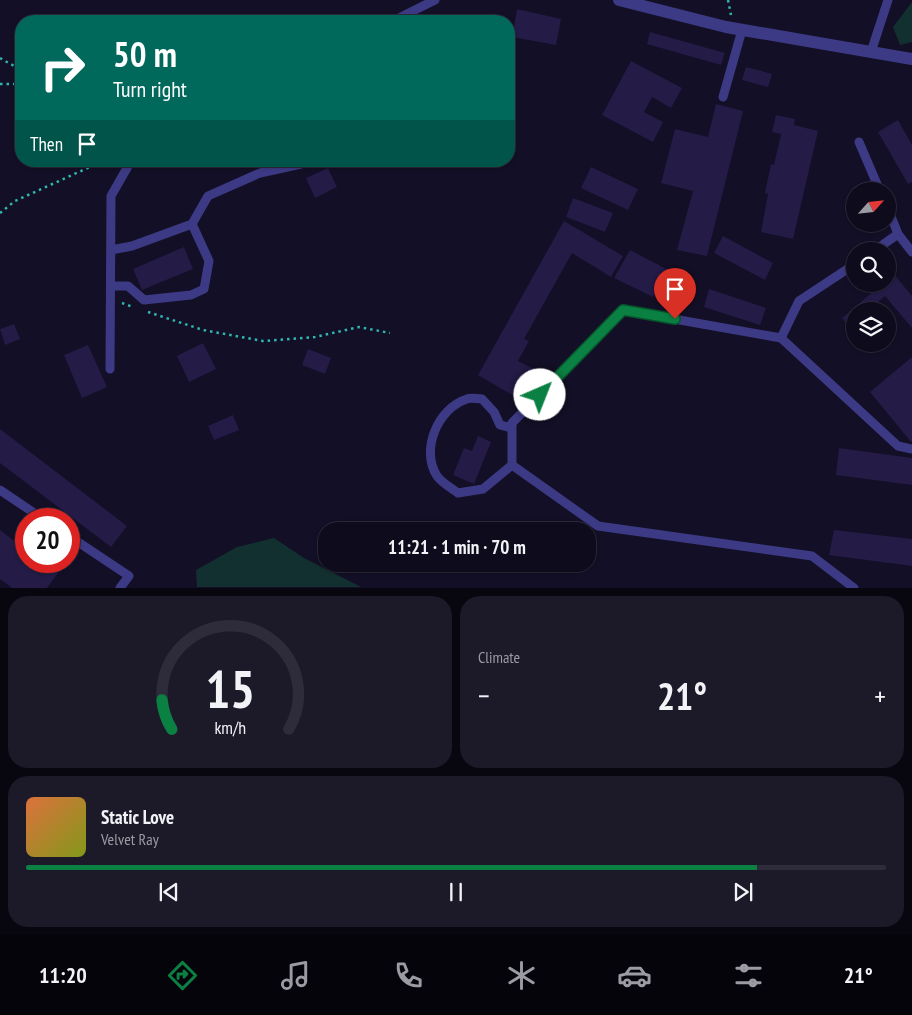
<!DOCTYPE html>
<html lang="en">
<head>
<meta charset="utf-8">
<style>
	body { margin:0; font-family:"PT Sans Narrow",sans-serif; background:#1c1929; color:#f1f3f6; height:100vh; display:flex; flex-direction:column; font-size:19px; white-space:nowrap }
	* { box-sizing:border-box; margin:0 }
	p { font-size:16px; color:#9b9ba3 }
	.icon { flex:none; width:28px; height:28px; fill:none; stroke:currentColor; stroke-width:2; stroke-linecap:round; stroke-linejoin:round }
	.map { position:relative; height:588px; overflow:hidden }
	.sheet { display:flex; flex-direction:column; gap:8px; padding:8px; background:#08060f; flex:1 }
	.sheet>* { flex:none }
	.top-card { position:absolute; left:15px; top:15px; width:500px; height:152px; border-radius:20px; box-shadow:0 1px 4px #0004,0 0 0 1px #2e2b3b; background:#00695c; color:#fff; overflow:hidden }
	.needle { width:32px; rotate:63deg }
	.tools { position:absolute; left:846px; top:182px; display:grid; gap:10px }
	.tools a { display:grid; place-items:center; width:50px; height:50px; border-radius:50%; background:#0e0b1c; box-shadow:0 1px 4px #0004,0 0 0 1px #2e2b3b; font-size:25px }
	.speed { position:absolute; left:15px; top:508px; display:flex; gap:10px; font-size:25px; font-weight:700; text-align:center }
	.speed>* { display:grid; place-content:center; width:65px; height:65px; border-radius:50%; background:#0e0b1c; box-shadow:0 1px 4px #0004,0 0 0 1px #2e2b3b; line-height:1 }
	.speed .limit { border:8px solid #d22; background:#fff; color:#111 }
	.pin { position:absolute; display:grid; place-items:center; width:42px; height:42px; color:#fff; margin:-51px -21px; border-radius:50% 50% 50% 0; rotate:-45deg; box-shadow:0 0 5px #0007 }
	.pin .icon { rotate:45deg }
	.me { position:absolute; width:55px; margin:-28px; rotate:44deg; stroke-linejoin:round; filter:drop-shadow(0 0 4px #0008) }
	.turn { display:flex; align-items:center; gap:18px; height:105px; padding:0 15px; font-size:22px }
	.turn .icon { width:65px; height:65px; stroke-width:2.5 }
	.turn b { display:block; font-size:35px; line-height:42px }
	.then { display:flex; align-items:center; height:48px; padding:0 15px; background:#0003; gap:10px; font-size:19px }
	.big { font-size:38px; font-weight:700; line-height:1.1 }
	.sheet .card { flex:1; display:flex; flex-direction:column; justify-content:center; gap:8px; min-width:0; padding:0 18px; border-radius:20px; background:#1c1929 }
	.sheet .dial { align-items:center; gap:0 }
	.dial svg { height:130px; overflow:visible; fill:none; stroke:#2e2b3b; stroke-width:7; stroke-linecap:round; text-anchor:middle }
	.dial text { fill:#f1f3f6; stroke:none }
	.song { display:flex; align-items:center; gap:15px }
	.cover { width:60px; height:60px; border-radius:8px; background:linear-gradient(135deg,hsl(20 70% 55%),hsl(70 70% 35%)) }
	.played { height:5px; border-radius:2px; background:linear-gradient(90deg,#0b8043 85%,#2e2b3b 85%) }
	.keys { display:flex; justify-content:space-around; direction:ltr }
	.heat { display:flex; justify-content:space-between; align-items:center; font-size:28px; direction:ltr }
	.sheet .tiles { flex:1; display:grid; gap:8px; grid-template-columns:1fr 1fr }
	.card:last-child { grid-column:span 2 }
	.trip { position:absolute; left:318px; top:522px; width:278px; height:50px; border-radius:20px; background:#0e0b1c; box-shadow:0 1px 4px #0004,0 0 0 1px #2e2b3b; font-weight:700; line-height:50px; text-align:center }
	.menu { display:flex; height:80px; justify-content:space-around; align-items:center; background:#06040b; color:#9b9ba3 }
	.menu .icon { width:35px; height:35px }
	.menu .selected { color:#0b8043 }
	.menu b { font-size:22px; color:#f1f3f6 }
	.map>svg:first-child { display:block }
	.green { fill:#12302f }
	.building { fill:#241b47 }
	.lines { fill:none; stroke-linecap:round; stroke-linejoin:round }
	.path { stroke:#2fb8b0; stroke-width:2.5; stroke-dasharray:2.5 4; stroke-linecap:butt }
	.lane { stroke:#3d3a85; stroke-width:9 }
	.street { stroke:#3d3a85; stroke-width:12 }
	.route-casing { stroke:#07532c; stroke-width:12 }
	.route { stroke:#0b8043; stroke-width:9 }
</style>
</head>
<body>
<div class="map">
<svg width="912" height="588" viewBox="0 0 912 588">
	<rect width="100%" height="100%" fill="#130f26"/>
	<path class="green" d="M912,2V42L900,45L893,27Z
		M274,538L304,558L361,587H197L196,570L237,547Z"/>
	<path class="building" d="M517,9L561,19L556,45L512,37Z
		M650,32L725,53L721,65L647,44Z
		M631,61L682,88L671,108L652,97L644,112L663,122L653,142L602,115Z
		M746,67L772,74L768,87L742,80Z
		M716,104L743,111L707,256L677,250L693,191L661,183L675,129L708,137Z
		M776,115L795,119L794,125L818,131L793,239L761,232L768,194L765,193L771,164L774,165L781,134L772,132Z
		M898,120L912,145V182L908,184L878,132Z
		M591,167L638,189L628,210L581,188Z
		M328,168L337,187L315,198L306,178Z
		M573,198L613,213L605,232L566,217Z
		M564,221L623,256L611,277L572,253L524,339L529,341L518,361L540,372L526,403L478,375Z
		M723,236L773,263L765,280L714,253Z
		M184,247L193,269L142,290L133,269Z
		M630,250L668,270L653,297L614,278Z
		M888,267L912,296V328L885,296L868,311H855V322L849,327L842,318L876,289L872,284H888Z
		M709,289L766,308L760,325L704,307Z
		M14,324L20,339L5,345L0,329Z
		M203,343L216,369L189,382L177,356Z
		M88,345L107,387L82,398L64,355Z
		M308,349L331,358L325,374L302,365Z
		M912,357V441L911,442L870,392Z
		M233,415L239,430L214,440L208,426Z
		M0,429L127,526L111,547L0,463Z
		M478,436L491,442L474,484L453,475L464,448L472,451Z
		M839,448L912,458V485L836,475Z
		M0,530L26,550V561H42L58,573L47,588H12L0,579Z
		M834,530L912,539V566L829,555Z"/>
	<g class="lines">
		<path class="path" d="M728,0L731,15
			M0,58L21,70
			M0,84H21
			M0,213L15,201L103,161
			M122,303L133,307
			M148,312L203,330L263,341L315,337L359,327L390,333"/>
		<path class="lane" d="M393,21L435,0
			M871,52L888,0
			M723,97L742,30
			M859,142L880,191
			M888,209L898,234
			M192,224L208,196L260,173L301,164
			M874,251L898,234L912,252
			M855,264L799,301L781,338L898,446L912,449
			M111,286H128L144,300L191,295L204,289L209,261L192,224L132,246L111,250
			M781,338L623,310L512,423V465L598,526L812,556L854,588
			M110,369L111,196L131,161
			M512,428L500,425L494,412L482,399C477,399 471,397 467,399C438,408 420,450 437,476C441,482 451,488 458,493L483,489L512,465
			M0,490L43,519
			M69,536L129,576L120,588"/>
		<path class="street" d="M619,0L726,27L912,59"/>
	</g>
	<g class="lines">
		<defs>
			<path id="route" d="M540,395L623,310L675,319"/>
		</defs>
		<use href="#route" class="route-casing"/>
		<use href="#route" class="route"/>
	</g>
</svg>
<div class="tools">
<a><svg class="needle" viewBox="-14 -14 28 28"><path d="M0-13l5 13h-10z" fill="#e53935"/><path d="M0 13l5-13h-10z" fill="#9b9ba3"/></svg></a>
<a><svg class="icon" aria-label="search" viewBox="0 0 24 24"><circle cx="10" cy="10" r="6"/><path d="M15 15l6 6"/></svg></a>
<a><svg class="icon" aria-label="layers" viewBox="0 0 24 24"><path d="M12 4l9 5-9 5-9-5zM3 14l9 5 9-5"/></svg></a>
</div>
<div class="speed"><div class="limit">20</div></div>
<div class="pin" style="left:675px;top:319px;background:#d93025"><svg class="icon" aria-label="arrive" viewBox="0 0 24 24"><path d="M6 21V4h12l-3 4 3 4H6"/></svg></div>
<svg class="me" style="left:540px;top:395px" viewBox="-20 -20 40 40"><circle r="19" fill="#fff"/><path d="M0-13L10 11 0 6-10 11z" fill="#0b8043"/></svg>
<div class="trip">11:21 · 1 min · 70 m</div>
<div class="top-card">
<div class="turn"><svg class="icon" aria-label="right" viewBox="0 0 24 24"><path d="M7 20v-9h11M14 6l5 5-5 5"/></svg><div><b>50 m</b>Turn right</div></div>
<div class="then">Then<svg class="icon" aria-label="arrive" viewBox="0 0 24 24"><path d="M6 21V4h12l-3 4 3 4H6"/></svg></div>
</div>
</div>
<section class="sheet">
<div class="tiles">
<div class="card dial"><svg viewBox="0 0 100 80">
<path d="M14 69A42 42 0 1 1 86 69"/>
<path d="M14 69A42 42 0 0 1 8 51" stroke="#0b8043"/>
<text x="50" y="56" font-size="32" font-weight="700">15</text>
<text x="50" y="72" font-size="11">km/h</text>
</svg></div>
<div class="card"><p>Climate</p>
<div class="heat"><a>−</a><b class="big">21°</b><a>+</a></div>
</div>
<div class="card">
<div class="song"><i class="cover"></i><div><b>Static Love</b><p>Velvet Ray</p></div></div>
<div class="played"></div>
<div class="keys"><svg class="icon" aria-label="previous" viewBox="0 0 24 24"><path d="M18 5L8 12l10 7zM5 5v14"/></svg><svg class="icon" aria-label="pause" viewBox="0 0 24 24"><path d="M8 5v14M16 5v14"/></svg><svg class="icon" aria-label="next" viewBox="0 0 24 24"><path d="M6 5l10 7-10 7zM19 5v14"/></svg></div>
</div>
</div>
</section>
<nav class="menu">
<b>11:20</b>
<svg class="icon selected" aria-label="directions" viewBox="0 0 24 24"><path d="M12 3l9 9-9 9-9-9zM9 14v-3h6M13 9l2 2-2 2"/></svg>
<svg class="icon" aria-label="music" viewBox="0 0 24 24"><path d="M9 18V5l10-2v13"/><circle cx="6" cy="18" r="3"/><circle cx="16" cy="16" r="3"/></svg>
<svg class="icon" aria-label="phone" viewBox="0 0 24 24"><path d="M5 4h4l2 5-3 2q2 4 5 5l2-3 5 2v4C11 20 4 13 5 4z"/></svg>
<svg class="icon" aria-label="climate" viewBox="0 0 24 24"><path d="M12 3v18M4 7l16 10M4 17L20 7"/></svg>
<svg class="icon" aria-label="car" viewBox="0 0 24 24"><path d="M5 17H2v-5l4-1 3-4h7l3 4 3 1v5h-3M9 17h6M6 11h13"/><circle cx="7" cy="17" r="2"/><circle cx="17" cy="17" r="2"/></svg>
<svg class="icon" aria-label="filters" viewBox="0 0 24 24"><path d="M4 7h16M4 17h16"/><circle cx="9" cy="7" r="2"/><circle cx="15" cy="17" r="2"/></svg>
<b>21°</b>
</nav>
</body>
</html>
